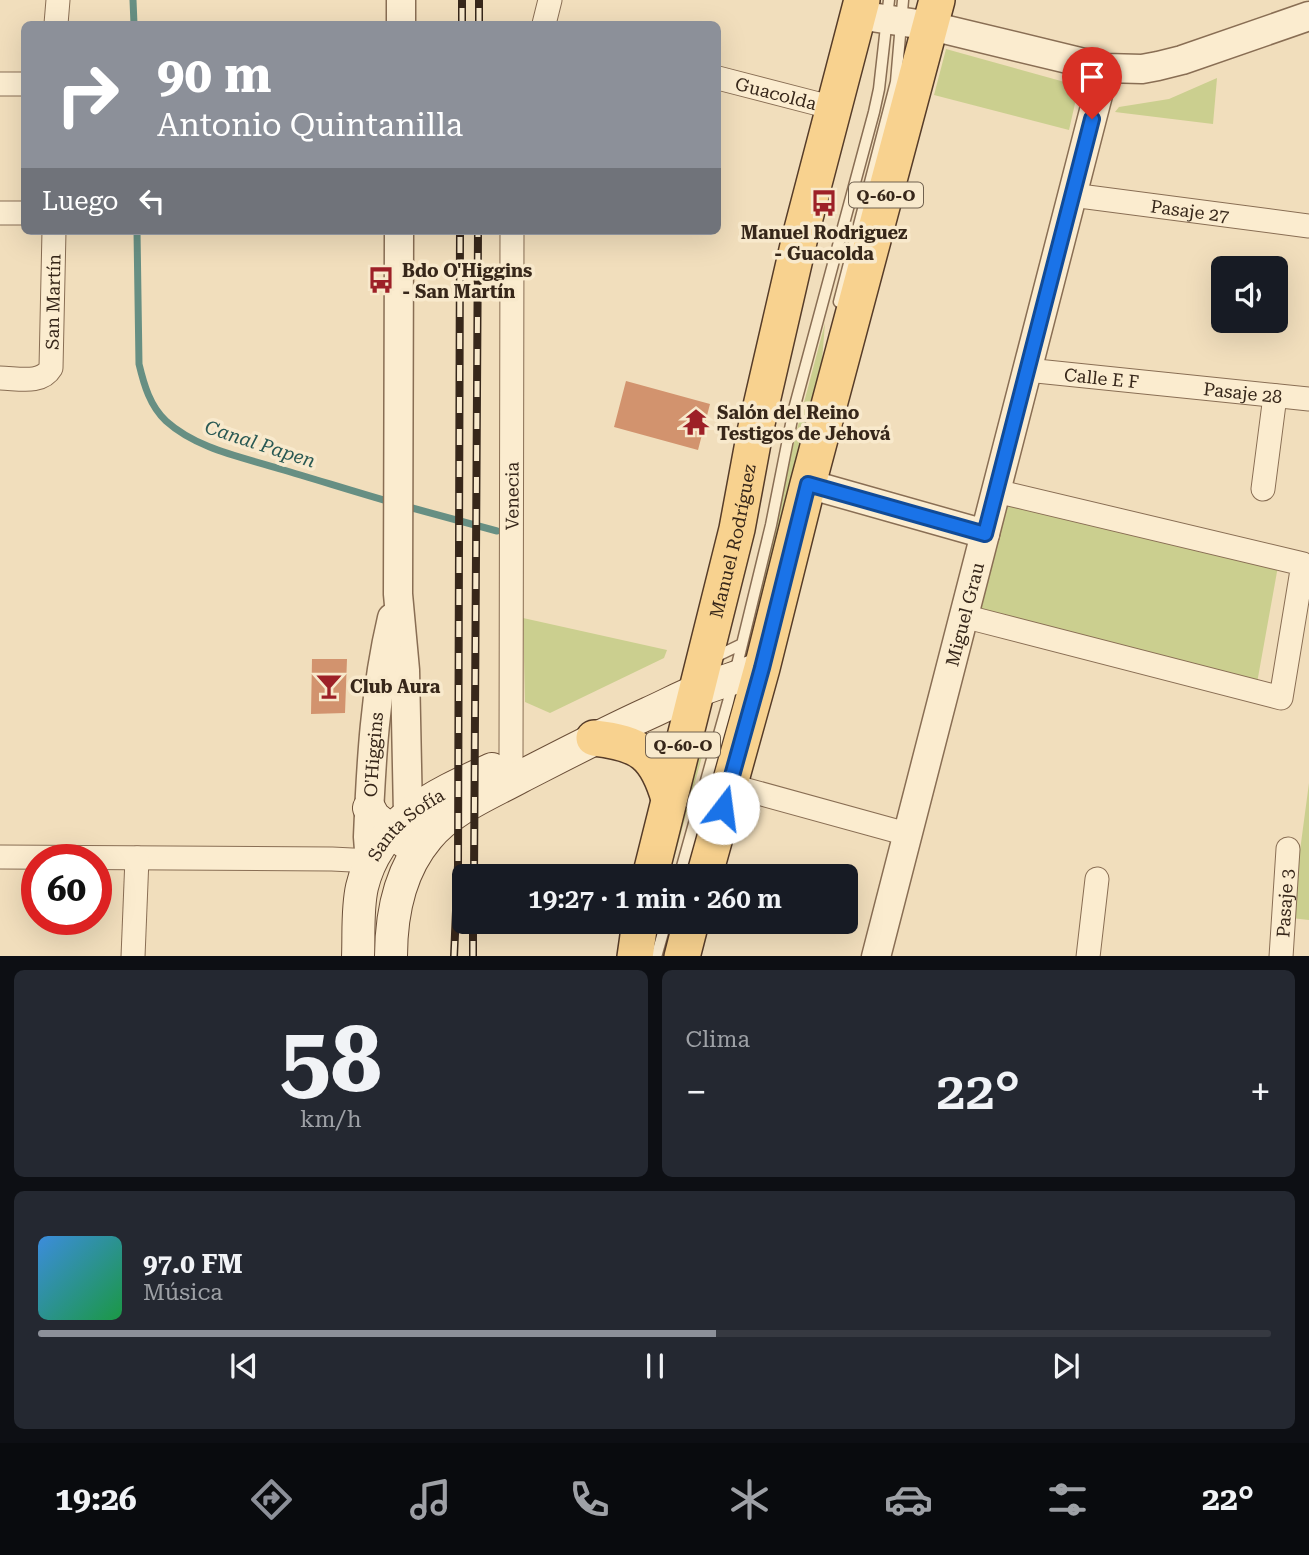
<!DOCTYPE html>
<html lang="es">
<head>
<meta charset="utf-8">
<style>
	body { margin:0; font-family:"Roboto Serif",serif; background:#242831; color:#f1f3f6; height:100vh; display:flex; flex-direction:column; font-size:26px; white-space:nowrap }
	* { box-sizing:border-box; margin:0 }
	p { font-size:23px; color:#9ea1a6 }
	.icon { flex:none; width:38px; height:38px; fill:none; stroke:currentColor; stroke-width:2; stroke-linecap:round; stroke-linejoin:round }
	.map { position:relative; height:956px; overflow:hidden }
	.panel { display:flex; flex-direction:column; gap:14px; padding:14px; background:#0d0f14; flex:1 }
	.panel>* { flex:none }
	.hud { position:absolute; left:21px; top:21px; width:700px; height:214px; border-radius:10px; box-shadow:0 7px 28px #0002; background:#8c9099; color:#fff; overflow:hidden }
	.tools { position:absolute; left:1211px; top:256px; display:grid; gap:14px }
	.tools a { display:grid; place-items:center; width:77px; height:77px; border-radius:10px; background:#171b24; box-shadow:0 7px 28px #0002; font-size:35px }
	.speed { position:absolute; left:21px; top:844px; display:flex; gap:14px; font-size:35px; font-weight:700; text-align:center }
	.speed>* { display:grid; place-content:center; width:91px; height:91px; border-radius:50%; background:#171b24; box-shadow:0 7px 28px #0002; line-height:1 }
	.speed .limit { border:10px solid #d22; background:#fff; color:#111 }
	.pin { position:absolute; display:grid; place-items:center; width:60px; height:60px; color:#fff; margin:-72px -30px; border-radius:50% 50% 50% 0; rotate:-45deg; box-shadow:0 0 7px #0007 }
	.pin .icon { rotate:45deg }
	.me { position:absolute; width:77px; margin:-38px; rotate:15deg; stroke-linejoin:round; filter:drop-shadow(0 0 5px #0008) }
	.turn { display:flex; align-items:center; gap:24px; height:147px; padding:0 21px; font-size:32px }
	.turn .icon { width:91px; height:91px; stroke-width:2.5 }
	.turn b { display:block; font-size:49px; line-height:60px }
	.then { display:flex; align-items:center; height:66px; padding:0 21px; background:#0003; gap:14px; font-size:26px }
	.big { font-size:52px; font-weight:600; line-height:1.1 }
	.panel .card { flex:1; display:flex; flex-direction:column; justify-content:center; gap:10px; min-width:0; padding:0 24px; border-radius:10px; background:#242831 }
	.panel .dial { align-items:center; gap:0 }
	.dial b { font-size:91px; line-height:1 }
	.song { display:flex; align-items:center; gap:21px }
	.cover { width:84px; height:84px; border-radius:10px; background:linear-gradient(135deg,hsl(210 70% 55%),hsl(140 70% 35%)) }
	.played { height:7px; border-radius:4px; background:linear-gradient(90deg,#8c9099 55%,#363941 55%) }
	.keys { display:flex; justify-content:space-around; direction:ltr }
	.heat { display:flex; justify-content:space-between; align-items:center; font-size:38px; direction:ltr }
	.panel .tiles { flex:1; display:grid; gap:14px; grid-template-columns:1fr 1fr }
	.card:last-child { grid-column:span 2 }
	.trip { position:absolute; left:452px; top:864px; width:406px; height:70px; border-radius:10px; background:#171b24; box-shadow:0 7px 28px #0002; font-weight:600; line-height:70px; text-align:center }
	.menu { display:flex; height:112px; justify-content:space-around; align-items:center; background:#090b0e; color:#9ea1a6 }
	.menu .icon { width:49px; height:49px }
	.menu .current { color:#8c9099 }
	.menu b { font-size:32px; color:#f1f3f6 }
	.map>svg:first-child { display:block }
	.green { fill:#cbcf8f }
	.lines { fill:none; stroke-linecap:round; stroke-linejoin:round }
	.stream { stroke:#678f83; stroke-width:7 }
	.building { fill:#d2936e }
	.service-casing { stroke:#896e54; stroke-width:13 }
	.minor-casing { stroke:#896e54; stroke-width:25 }
	.tertiary-casing { stroke:#896e54; stroke-width:31 }
	.secondary-casing { stroke:#6b4f38; stroke-width:34 }
	.primary-casing { stroke:#563c29; stroke-width:38 }
	.service { stroke:#fbeccf; stroke-width:10 }
	.minor { stroke:#fbeccf; stroke-width:23 }
	.tertiary { stroke:#fbeccf; stroke-width:28 }
	.secondary { stroke:#fbeccf; stroke-width:32 }
	.primary { stroke:#f8d28f; stroke-width:35 }
	.rail-casing { stroke:#37271a; stroke-width:8 }
	.rail { stroke:#f8e9cc; stroke-width:5; stroke-dasharray:16; stroke-linecap:butt }
	.route-casing { stroke:#114b97; stroke-width:18 }
	.route { stroke:#1a73e8; stroke-width:12 }
	.labels { text-anchor:middle; dominant-baseline:central; stroke-width:7; stroke-linejoin:round; paint-order:stroke }
	.shield { fill:#f8e9cc; stroke:#71614f; stroke-width:2 }
	.shield-label { font-size:16px; font-weight:bold; fill:#37271a }
	.street-label { font-size:18px; fill:#37271a; stroke:#f8e9cc }
	.poi-label { font-size:18px; font-weight:bold; fill:#37271a; stroke:#f8e9cc; text-anchor:start }
	.water-label { font-size:19px; font-style:italic; fill:#285853; stroke:#f8e9cc }
</style>
</head>
<body>
<div class="map">
<svg width="1309" height="957" viewBox="0 0 1309 957">
	<rect width="100%" height="100%" fill="#f1debc"/>
	<path class="green" d="M946,49L1079,86L1069,130L934,95Z
		M1217,78L1213,124L1115,112L1119,107L1169,99Z
		M825,323L821,373L759,611L757,606L797,429Z
		M1010,487L1280,555L1257,683L978,616Z
		M523,618L667,650L664,658L550,713L525,702Z
		M696,740L706,742L669,877H662Z
		M1309,783V920L1291,918Z"/>
	<g class="lines">
		<path class="stream" d="M133,0L134,24
			M137,231L139,364C144,385 150,406 166,421C197,449 242,457 280,469C318,480 355,492 394,503
			M405,506L497,531"/>
	</g>
	<path class="building" d="M626,381L710,404L698,450L614,427Z
		M312,659H347L345,713L311,714Z"/>
	<g class="lines">
		<defs>
			<path id="service" d="M839,302L896,82L903,0
				M713,658L742,644
				M679,877L728,702L771,525L794,409L874,112L879,89L889,0
				M656,957L666,922"/>
			<g id="minor">
				<path d="M56,24L58,0"/>
				<path d="M544,24L550,0"/>
				<path id="s1" d="M718,78L834,108"/>
				<path d="M0,84H24"/>
				<path id="s2" d="M1072,195L1309,226"/>
				<path d="M0,213H24"/>
				<path id="s3" d="M1027,370L1309,399"/>
				<path id="s4" d="M0,378C17,378 41,385 51,368L54,231"/>
				<path d="M1263,489L1275,396"/>
				<path d="M963,616L1281,698L1303,564L996,491"/>
				<path id="s5" d="M511,760L512,231"/>
				<path d="M729,785L907,834"/>
				<path d="M0,857L332,859L372,861"/>
				<path d="M133,957L137,858"/>
				<path d="M1088,957L1097,879"/>
				<path id="s6" d="M1281,957L1288,849"/>
			</g>
			<g id="tertiary">
				<path d="M858,15L931,26L1105,68L1142,69L1158,66L1182,60L1309,16"/>
				<path d="M401,24V0"/>
				<path d="M399,231L398,594L405,670L408,814"/>
				<path d="M808,484L985,534"/>
				<path id="s7" d="M372,861L369,850L368,837C371,763 375,690 392,618"/>
				<path id="s8" d="M876,957L1105,68"/>
			</g>
			<g id="secondary">
				<path d="M369,808L374,817L405,842"/>
				<path id="s9" d="M358,957C359,934 357,909 362,887C378,820 435,795 492,769"/>
				<path d="M391,957C391,915 400,870 428,837C451,809 489,794 520,777C563,755 605,733 649,713C665,706 681,697 697,691C718,683 741,676 762,668"/>
			</g>
			<g id="primary">
				<path d="M594,738C640,743 656,754 669,799"/>
				<path id="s10" d="M650,877L737,529L755,432L800,237L862,0"/>
				<path d="M704,877L762,668L808,484L937,0"/>
				<path d="M635,957L640,922"/>
				<path d="M682,957L691,922"/>
			</g>
		</defs>
		<use href="#service" class="service-casing"/>
		<use href="#minor" class="minor-casing"/>
		<use href="#tertiary" class="tertiary-casing"/>
		<use href="#secondary" class="secondary-casing"/>
		<use href="#primary" class="primary-casing"/>
		<use href="#service" class="service"/>
		<use href="#minor" class="minor"/>
		<use href="#tertiary" class="tertiary"/>
		<use href="#secondary" class="secondary"/>
		<use href="#primary" class="primary"/>
		<defs>
			<path id="rail" d="M462,24V0
				M479,24V0
				M474,877L478,231
				M454,957L458,865L460,231
				M473,957V922"/>
		</defs>
		<use href="#rail" class="rail-casing"/>
		<use href="#rail" class="rail"/>
	</g>
	<g class="lines">
		<defs>
			<path id="route" d="M723,808L762,668L808,484L985,534L1092,119"/>
		</defs>
		<use href="#route" class="route-casing"/>
		<use href="#route" class="route"/>
	</g>
	<defs>
		<symbol id="bus-bare" viewBox="-9 -9 18 18"><path d="M-5-6H5V4H4V6H2V4H-2V6H-4V4H-5ZM-3.5-4V0h7V-4ZM-3.5 1.2v1.5H-2V1.2ZM2 1.2v1.5H3.5V1.2Z" fill="#9d2027" stroke="#f8e9cc" stroke-width="2.5" paint-order="stroke"/></symbol>
		<symbol id="temple-bare" viewBox="-9 -9 18 18"><path d="M0-6L5-2H3V0L6.5 2.5H4V6H1.5V3h-3V6H-4V2.5H-6.5L-3 0V-2H-5Z" fill="#9d2027" stroke="#f8e9cc" stroke-width="2.5" paint-order="stroke"/></symbol>
		<symbol id="bar-bare" viewBox="-9 -9 18 18"><path d="M-6-5H6L.8 .8V4.5H3.5V6h-7V4.5H-.8V.8Z" fill="#9d2027" stroke="#f8e9cc" stroke-width="2.5" paint-order="stroke"/></symbol>
	</defs>
	<g fill-rule="evenodd">
		<use href="#bus-bare" x="805" y="184" width="38" height="38"/>
		<use href="#bus-bare" x="362" y="261" width="38" height="38"/>
		<use href="#temple-bare" x="677" y="403" width="38" height="38"/>
		<use href="#bar-bare" x="310" y="667" width="38" height="38"/>
	</g>
	<g class="labels">
		<g class="shield">
			<rect x="849" y="182.5" width="74" height="25" rx="5"/>
			<rect x="646" y="732.5" width="74" height="25" rx="5"/>
		</g>
		<g class="shield-label">
			<text x="886" y="195">Q-60-O</text>
			<text x="683" y="745">Q-60-O</text>
		</g>
		<g class="street-label">
			<text stroke="none"><textPath href="#s1" startOffset="60">Guacolda</textPath></text>
			<text stroke="none"><textPath href="#s2" startOffset="119">Pasaje 27</textPath></text>
			<text stroke="none"><textPath href="#s4" startOffset="121">San Martín</textPath></text>
			<text stroke="none"><textPath href="#s3" startOffset="75">Calle E F</textPath></text>
			<text stroke="none"><textPath href="#s3" startOffset="217">Pasaje 28</textPath></text>
			<text stroke="none"><textPath href="#s5" startOffset="264">Venecia</textPath></text>
			<text stroke="none"><textPath href="#s10" startOffset="346">Manuel Rodríguez</textPath></text>
			<text stroke="none"><textPath href="#s8" startOffset="354">Miguel Grau</textPath></text>
			<text stroke="none"><textPath href="#s7" startOffset="107">O'Higgins</textPath></text>
			<text stroke="none"><textPath href="#s9" startOffset="149">Santa Sofía</textPath></text>
			<text stroke="none"><textPath href="#s6" startOffset="54">Pasaje 3</textPath></text>
		</g>
		<g class="poi-label">
			<text x="824" y="232" text-anchor="middle">Manuel Rodriguez<tspan x="824" dy="21">- Guacolda</tspan></text>
			<text x="402" y="270">Bdo O'Higgins<tspan x="402" dy="21">- San Martín</tspan></text>
			<text x="717" y="412">Salón del Reino<tspan x="717" dy="21">Testigos de Jehová</tspan></text>
			<text x="350" y="686">Club Aura</text>
		</g>
		<g class="water-label">
			<text transform="translate(260 444) rotate(18)">Canal Papen</text>
		</g>
	</g>
</svg>
<div class="tools">
<a><svg class="icon" aria-label="sound" viewBox="0 0 24 24"><path d="M4 9h4l5-4v14l-5-4H4zM17 9q2 3 0 6"/></svg></a>
</div>
<div class="speed"><div class="limit">60</div></div>
<div class="pin" style="left:1092px;top:119px;background:#d93025"><svg class="icon" aria-label="arrive" viewBox="0 0 24 24"><path d="M6 21V4h12l-3 4 3 4H6"/></svg></div>
<svg class="me" style="left:723px;top:808px" viewBox="-20 -20 40 40"><circle r="19" fill="#fff"/><path d="M0-13L10 11 0 6-10 11z" fill="#1a73e8"/></svg>
<div class="trip">19:27 · 1 min · 260 m</div>
<div class="hud">
<div class="turn"><svg class="icon" aria-label="right" viewBox="0 0 24 24"><path d="M7 20v-9h11M14 6l5 5-5 5"/></svg><div><b>90 m</b>Antonio Quintanilla</div></div>
<div class="then">Luego<svg class="icon" aria-label="left" viewBox="0 0 24 24"><path d="M17 20v-9H6M10 6l-5 5 5 5"/></svg></div>
</div>
</div>
<section class="panel">
<div class="tiles">
<div class="card dial"><b>58</b><p>km/h</p></div>
<div class="card"><p>Clima</p>
<div class="heat"><a>−</a><b class="big">22°</b><a>+</a></div>
</div>
<div class="card">
<div class="song"><i class="cover"></i><div><b>97.0 FM</b><p>Música</p></div></div>
<div class="played"></div>
<div class="keys"><svg class="icon" aria-label="previous" viewBox="0 0 24 24"><path d="M18 5L8 12l10 7zM5 5v14"/></svg><svg class="icon" aria-label="pause" viewBox="0 0 24 24"><path d="M8 5v14M16 5v14"/></svg><svg class="icon" aria-label="next" viewBox="0 0 24 24"><path d="M6 5l10 7-10 7zM19 5v14"/></svg></div>
</div>
</div>
</section>
<nav class="menu">
<b>19:26</b>
<svg class="icon current" aria-label="directions" viewBox="0 0 24 24"><path d="M12 3l9 9-9 9-9-9zM9 14v-3h6M13 9l2 2-2 2"/></svg>
<svg class="icon" aria-label="music" viewBox="0 0 24 24"><path d="M9 18V5l10-2v13"/><circle cx="6" cy="18" r="3"/><circle cx="16" cy="16" r="3"/></svg>
<svg class="icon" aria-label="phone" viewBox="0 0 24 24"><path d="M5 4h4l2 5-3 2q2 4 5 5l2-3 5 2v4C11 20 4 13 5 4z"/></svg>
<svg class="icon" aria-label="climate" viewBox="0 0 24 24"><path d="M12 3v18M4 7l16 10M4 17L20 7"/></svg>
<svg class="icon" aria-label="car" viewBox="0 0 24 24"><path d="M5 17H2v-5l4-1 3-4h7l3 4 3 1v5h-3M9 17h6M6 11h13"/><circle cx="7" cy="17" r="2"/><circle cx="17" cy="17" r="2"/></svg>
<svg class="icon" aria-label="filters" viewBox="0 0 24 24"><path d="M4 7h16M4 17h16"/><circle cx="9" cy="7" r="2"/><circle cx="15" cy="17" r="2"/></svg>
<b>22°</b>
</nav>
</body>
</html>
